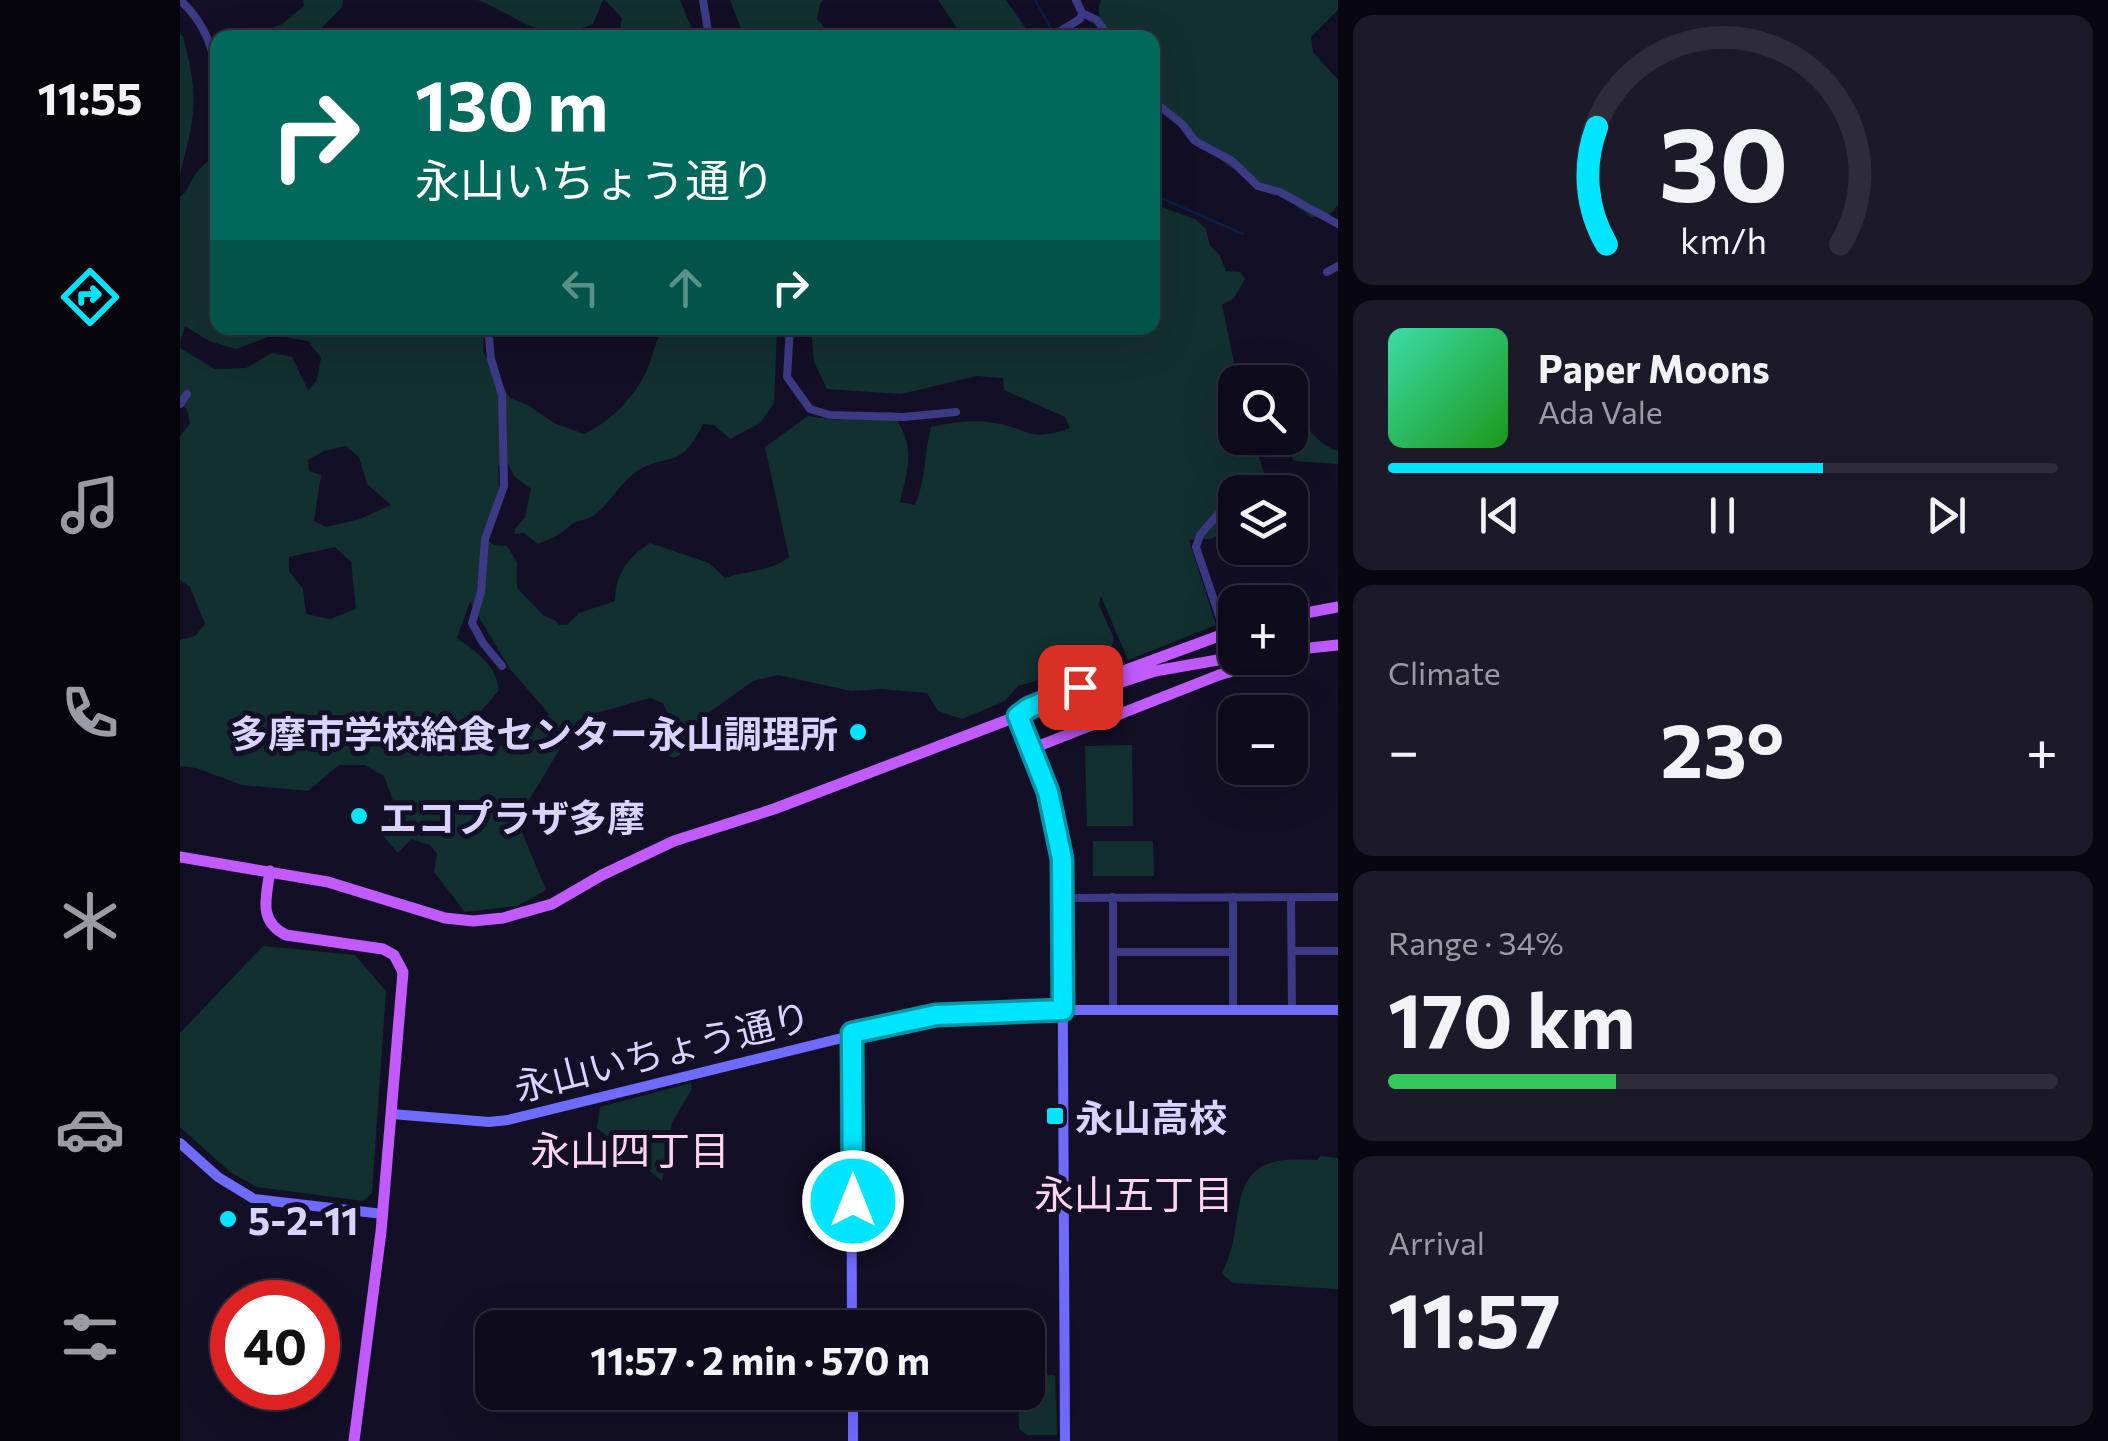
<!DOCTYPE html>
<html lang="en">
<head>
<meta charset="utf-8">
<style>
	body { margin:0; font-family:Commissioner,"Noto Sans JP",sans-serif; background:#1c1929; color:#f1f3f6; height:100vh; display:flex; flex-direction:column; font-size:38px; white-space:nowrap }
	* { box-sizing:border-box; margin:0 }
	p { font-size:32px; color:#9b9ba3 }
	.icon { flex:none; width:55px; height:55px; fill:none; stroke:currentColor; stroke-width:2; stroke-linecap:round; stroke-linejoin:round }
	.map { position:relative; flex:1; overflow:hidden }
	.sheet { display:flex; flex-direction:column; gap:15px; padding:15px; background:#08060f; width:770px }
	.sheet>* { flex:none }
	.banner { position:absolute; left:30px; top:30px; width:950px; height:305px; border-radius:20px; box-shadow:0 10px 40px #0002,0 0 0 2px #2e2b3b; background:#00695c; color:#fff; overflow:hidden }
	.fabs { position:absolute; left:1038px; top:365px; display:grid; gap:20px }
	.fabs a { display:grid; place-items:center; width:90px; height:90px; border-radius:20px; background:#0e0b1c; box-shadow:0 10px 40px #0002,0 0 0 2px #2e2b3b; font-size:50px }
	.speed { position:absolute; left:30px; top:1280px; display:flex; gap:20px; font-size:50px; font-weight:700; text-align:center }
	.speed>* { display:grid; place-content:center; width:130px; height:130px; border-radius:50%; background:#0e0b1c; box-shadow:0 10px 40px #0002,0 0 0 2px #2e2b3b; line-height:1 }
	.speed .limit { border:15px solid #d22; background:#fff; color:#111 }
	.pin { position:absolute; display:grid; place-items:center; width:85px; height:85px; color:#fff; margin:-42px; border-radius:20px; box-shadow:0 5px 15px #0006 }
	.me { position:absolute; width:110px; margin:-55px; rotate:0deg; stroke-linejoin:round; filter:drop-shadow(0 0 8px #0008) }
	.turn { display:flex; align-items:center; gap:35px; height:210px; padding:0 40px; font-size:45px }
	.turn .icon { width:130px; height:130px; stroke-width:2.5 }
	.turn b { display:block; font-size:70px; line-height:85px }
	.lanes { display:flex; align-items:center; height:95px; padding:0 40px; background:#0003; justify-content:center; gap:50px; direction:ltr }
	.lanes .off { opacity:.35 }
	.big { font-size:75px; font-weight:700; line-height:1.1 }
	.sheet .card { flex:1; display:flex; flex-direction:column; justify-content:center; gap:15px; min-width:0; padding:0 35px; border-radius:20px; background:#1c1929 }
	.sheet .dial { align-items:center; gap:0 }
	.dial svg { height:260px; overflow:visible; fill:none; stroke:#2e2b3b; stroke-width:7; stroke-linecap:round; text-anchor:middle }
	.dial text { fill:#f1f3f6; stroke:none }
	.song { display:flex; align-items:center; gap:30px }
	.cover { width:120px; height:120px; border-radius:15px; background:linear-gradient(135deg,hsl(160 70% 55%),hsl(120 70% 35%)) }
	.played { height:10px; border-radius:5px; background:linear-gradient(90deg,#00e5ff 65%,#2e2b3b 65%) }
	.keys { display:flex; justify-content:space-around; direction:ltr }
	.heat { display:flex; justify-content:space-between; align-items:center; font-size:55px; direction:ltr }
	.charge { height:15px; border-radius:8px; background:linear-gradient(90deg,#34c759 34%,#2e2b3b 0) }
	.trip { position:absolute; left:295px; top:1310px; width:570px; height:100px; border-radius:20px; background:#0e0b1c; box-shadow:0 10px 40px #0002,0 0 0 2px #2e2b3b; font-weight:700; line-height:100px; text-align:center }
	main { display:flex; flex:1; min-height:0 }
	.dock { display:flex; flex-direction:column; width:180px; justify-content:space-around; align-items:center; background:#06040b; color:#9b9ba3 }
	.dock .icon { width:70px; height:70px }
	.dock .selected { color:#00e5ff }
	.dock b { font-size:45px; color:#f1f3f6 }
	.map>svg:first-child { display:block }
	.green { fill:#12302f; fill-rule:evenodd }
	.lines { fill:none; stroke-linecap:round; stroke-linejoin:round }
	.stream { stroke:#0a1f44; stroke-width:2.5 }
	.street { stroke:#3d3a85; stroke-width:8 }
	.secondary { stroke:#6f6bff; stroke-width:10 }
	.primary { stroke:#c25bff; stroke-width:11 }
	.route-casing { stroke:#0095a6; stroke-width:25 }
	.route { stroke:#00e5ff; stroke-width:18 }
	.poi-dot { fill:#00e5ff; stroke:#130f26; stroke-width:4 }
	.labels { text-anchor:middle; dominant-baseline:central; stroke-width:10; stroke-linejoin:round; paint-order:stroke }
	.poi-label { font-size:38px; font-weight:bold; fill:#d9d4ff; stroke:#130f26; text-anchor:start }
	.street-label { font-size:38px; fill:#d9d4ff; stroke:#130f26 }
	.neighbourhood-label { font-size:40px; fill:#ffd6f0; stroke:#130f26 }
</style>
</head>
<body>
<main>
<nav class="dock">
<b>11:55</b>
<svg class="icon selected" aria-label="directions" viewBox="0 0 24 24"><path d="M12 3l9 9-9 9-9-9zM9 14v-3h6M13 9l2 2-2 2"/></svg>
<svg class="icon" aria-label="music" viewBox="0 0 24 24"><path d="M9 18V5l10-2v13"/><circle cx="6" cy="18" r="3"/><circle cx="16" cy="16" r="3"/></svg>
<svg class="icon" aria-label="phone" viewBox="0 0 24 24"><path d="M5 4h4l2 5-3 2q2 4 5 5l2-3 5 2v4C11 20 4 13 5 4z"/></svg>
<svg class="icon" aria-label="climate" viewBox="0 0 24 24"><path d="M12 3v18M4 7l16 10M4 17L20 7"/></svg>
<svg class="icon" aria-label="car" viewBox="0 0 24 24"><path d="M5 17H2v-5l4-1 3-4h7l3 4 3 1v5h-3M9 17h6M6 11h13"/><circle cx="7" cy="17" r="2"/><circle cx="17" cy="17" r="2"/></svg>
<svg class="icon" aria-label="filters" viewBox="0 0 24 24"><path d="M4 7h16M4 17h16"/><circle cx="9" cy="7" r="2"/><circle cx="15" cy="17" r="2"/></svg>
</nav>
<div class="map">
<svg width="1158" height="1441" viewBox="0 0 1158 1441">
	<rect width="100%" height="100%" fill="#130f26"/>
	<path class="green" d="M123,0H163L162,7L133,37H88L85,31L102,24L124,6Z
		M298,0H423L413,24C360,45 344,19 298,0Z
		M425,0H500L515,37H439L442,18Z
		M550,0H644L640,4L637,19L652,37H564Z
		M758,0H826L852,37H783Z
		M921,0H1158V10L1131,37L1133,52L1158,80V205L1148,217H1131L1095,190L1048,166L973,104L972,38L929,37C922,25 915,14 921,0Z
		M0,35L3,36C19,98 16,112 0,174Z
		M37,148L38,328H304L303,352L330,398L348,405L374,423L404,434C432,421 457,395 469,365C474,352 476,338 484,328H597L594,403L580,423L550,439L534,425L523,424C498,476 485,448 451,476C437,488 428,505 413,516C407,520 397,520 391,525C378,536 375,537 358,544L344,533L334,534L335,529L345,517L351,489L334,476L328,464L318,465L319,496L302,536L314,545L327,546L337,562V588L364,616L375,620L379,625H387L399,613L435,601C435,575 448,557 470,543L529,563L545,578C566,571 592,571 609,557L585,447L628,416L658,420L712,412C736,447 729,464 720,502L735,505C746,480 744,454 751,427C772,423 792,419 814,423C852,429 848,443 890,428L885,417L824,390L823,378L797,376L721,394L647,389L634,362L631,328H972L973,204L1015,219L1026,229L1030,246L1039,254L1046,271L1060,272L1065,279L1054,298L1042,305L1058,382L1051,406L1055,409V438H1073L1084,473L1098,492H1055V523L1048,524L1044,533L1030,539L1009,540L1036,625L948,660L921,596L919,605L934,638L928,660L838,686L825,701L782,719L758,711L747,693L701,689L671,691L598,675L573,681L530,712L509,749L494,758L474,751L472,739L490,731L489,717L483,703L470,698L406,716L396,722L337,820L366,890L337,906L285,912L254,872L257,854L250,845L231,839L218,853L204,837L214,803L204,776L185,765H159L128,791L62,785L16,768L0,766V640L15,636L25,624L10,587L0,580V437L10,423L7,409L0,404V348L35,369L66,368L92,353L112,357L128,390L137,380L141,358L128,341L94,335L56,349L29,341L5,326L0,342V197C9,190 9,184 15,175C22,164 31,162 37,148ZM166,446L179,457L187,484L211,505L180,519L146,527L134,521L141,475L129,471L128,460L144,451ZM155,547L171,562L176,609L150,619L126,614L123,589L109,571V557ZM290,602L330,669L369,714L354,728L344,724L311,755L285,730L319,690C315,663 297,653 277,638Z
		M1110,416C1130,424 1136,445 1158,451V464L1114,461L1102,438H1110Z
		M952,745L953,826H907L905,746Z
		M973,841L974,876H913V841Z
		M83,946L175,955L206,991L192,1193L183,1201L77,1187L50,1172L0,1127V1033Z
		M511,1083L512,1089L492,1123L482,1181L417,1128L420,1107Z
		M1141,1156L1158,1158V1289L1053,1283L1042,1274C1047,1262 1052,1249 1054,1237C1059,1210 1058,1173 1090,1163C1104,1158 1122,1160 1137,1160Z
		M848,1375H875L877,1435H847L839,1429L838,1393L848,1392Z"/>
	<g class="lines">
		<path class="stream" d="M855,0L873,32
			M972,182L979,197L1063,234"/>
		<path class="street" d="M0,0C25,23 34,49 38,82
			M523,0L529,38
			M902,13L917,20L930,38
			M126,38L150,32L157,38
			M869,38L900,19L902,13L896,0
			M972,100L1002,124L1015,141L1052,161L1078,186L1100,192L1158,224
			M1147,272L1158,266
			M308,328L311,359L322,395L324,486L305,539L301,592L292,623L303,643L322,666
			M610,328L607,377L630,409L650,415L724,417L776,412
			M0,404L7,394
			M1104,492L1109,488H1124
			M1045,633L1016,547L1020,535L1046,505L1055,506
			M1053,897V1009
			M882,898L1158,897
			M1111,898L1112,1010
			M1112,951H1158
			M933,952H1052
			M933,1010V897"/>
		<path class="secondary" d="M851,749L875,820L882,859L885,1441
			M671,1033L672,1328
			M212,1114L309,1122L328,1120L756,1015L883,1010H1158
			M0,1143L38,1177L74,1199L203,1214
			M673,1392V1441"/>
		<path class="primary" d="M1110,616L1158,607
			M1110,650L1158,645
			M919,680L1055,630
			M838,716L851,749L1039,675L1095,658
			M0,857L148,882L265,918L293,921L323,918L372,904L422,875L494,841L594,809L838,716L975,671L1055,657
			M90,871C86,898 78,921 106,935L203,949L214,955L223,972L201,1232L174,1441"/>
	</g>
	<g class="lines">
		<defs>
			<path id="route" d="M673,1201L672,1033L756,1015L883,1010L882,859L868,792L838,716L849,708L900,687"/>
		</defs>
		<use href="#route" class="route-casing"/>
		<use href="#route" class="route"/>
	</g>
	<g class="poi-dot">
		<circle cx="678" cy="732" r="10"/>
		<circle cx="179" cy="816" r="10"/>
		<rect x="865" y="1106" width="20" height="20" rx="5"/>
		<circle cx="48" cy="1219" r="10"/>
	</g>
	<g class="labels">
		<g class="poi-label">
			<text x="658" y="732" text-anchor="end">多摩市学校給食センター永山調理所</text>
			<text x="199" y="816">エコプラザ多摩</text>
			<text x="895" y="1116">永山高校</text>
			<text x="68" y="1219">5-2-11</text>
		</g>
		<g class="street-label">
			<text transform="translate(482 1050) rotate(-14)">永山いちょう通り</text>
		</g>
		<g class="neighbourhood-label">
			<text x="450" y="1148">永山四丁目</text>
			<text x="954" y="1192">永山五丁目</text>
		</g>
	</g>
</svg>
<div class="fabs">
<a><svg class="icon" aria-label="search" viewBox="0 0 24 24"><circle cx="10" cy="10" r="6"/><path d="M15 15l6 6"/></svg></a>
<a><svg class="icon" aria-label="layers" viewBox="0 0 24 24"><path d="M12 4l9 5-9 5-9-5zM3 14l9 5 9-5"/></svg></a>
<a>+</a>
<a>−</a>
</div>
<div class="speed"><div class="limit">40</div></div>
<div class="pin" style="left:900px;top:687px;background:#d93025"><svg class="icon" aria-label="arrive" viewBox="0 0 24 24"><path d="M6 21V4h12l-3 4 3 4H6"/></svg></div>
<svg class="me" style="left:673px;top:1201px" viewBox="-20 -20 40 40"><circle r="17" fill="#00e5ff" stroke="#fff" stroke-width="3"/><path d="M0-11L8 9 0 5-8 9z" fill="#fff"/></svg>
<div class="trip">11:57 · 2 min · 570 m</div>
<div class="banner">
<div class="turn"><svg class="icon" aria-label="right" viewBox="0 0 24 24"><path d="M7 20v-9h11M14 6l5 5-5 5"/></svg><div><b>130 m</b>永山いちょう通り</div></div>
<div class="lanes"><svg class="icon off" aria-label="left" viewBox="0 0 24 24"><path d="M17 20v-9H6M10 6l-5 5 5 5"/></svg><svg class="icon off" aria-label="ahead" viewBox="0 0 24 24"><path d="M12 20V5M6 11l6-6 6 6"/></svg><svg class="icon" aria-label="right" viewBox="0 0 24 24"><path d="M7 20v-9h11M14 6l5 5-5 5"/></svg></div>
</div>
</div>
<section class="sheet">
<div class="card dial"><svg viewBox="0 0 100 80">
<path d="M14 69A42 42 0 1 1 86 69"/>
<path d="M14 69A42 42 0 0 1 11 33" stroke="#00e5ff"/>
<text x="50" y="56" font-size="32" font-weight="700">30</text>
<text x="50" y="72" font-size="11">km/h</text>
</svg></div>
<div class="card">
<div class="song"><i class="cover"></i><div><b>Paper Moons</b><p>Ada Vale</p></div></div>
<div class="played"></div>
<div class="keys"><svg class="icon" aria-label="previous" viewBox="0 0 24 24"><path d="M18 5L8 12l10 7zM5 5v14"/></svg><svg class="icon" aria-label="pause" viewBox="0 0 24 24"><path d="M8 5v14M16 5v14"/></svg><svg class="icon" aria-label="next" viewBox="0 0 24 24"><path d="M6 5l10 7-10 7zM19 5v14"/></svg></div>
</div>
<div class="card"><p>Climate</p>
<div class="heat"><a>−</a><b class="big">23°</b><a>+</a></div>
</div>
<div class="card"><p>Range · 34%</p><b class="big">170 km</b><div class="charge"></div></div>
<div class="card"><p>Arrival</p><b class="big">11:57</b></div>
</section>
</main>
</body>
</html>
